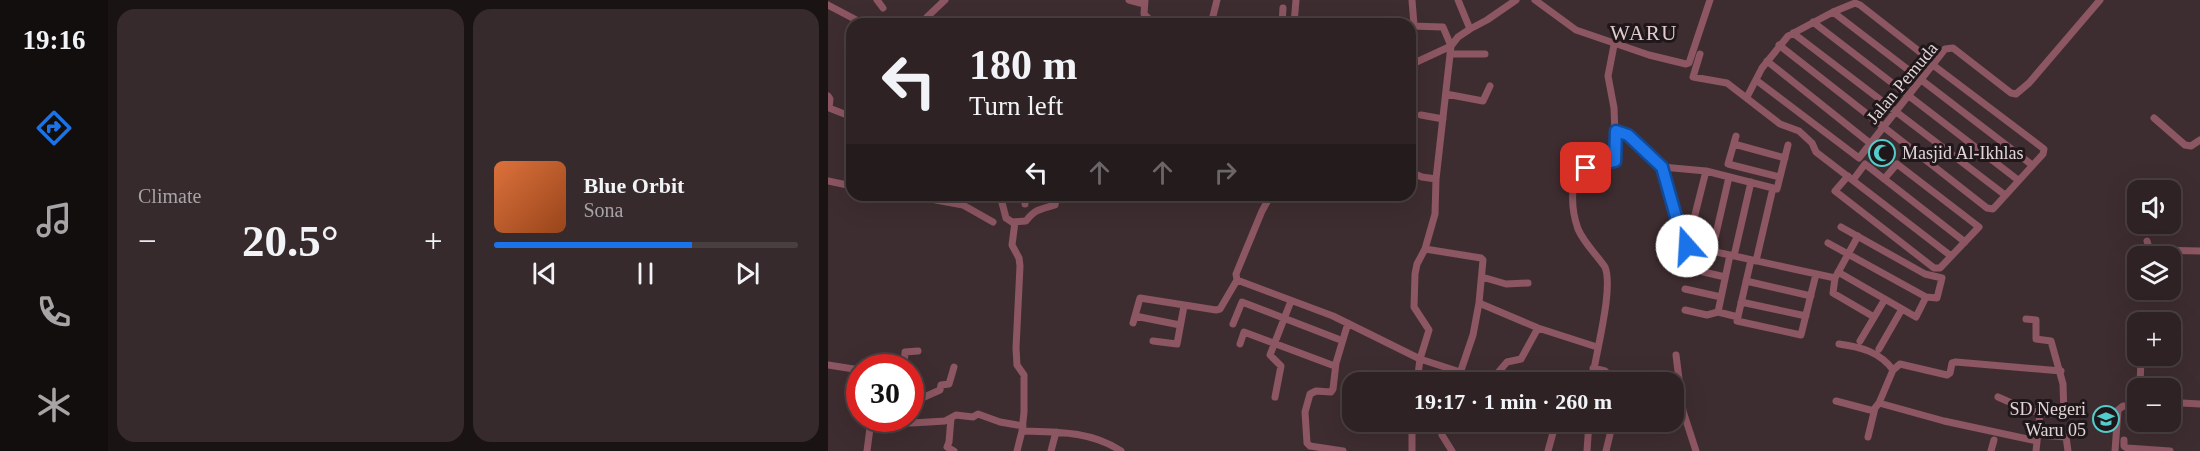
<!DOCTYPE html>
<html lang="en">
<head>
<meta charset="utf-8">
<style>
	body { margin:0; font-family:"Times New Roman",serif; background:#362a2c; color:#f1f3f6; height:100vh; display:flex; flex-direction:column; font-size:22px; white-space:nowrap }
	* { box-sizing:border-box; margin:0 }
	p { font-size:20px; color:#a7a4a6 }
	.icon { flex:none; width:33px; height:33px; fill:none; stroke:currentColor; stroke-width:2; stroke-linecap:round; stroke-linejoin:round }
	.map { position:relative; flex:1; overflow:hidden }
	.drawer { display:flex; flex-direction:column; gap:9px; padding:9px; background:#191314; width:720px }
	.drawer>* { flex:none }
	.guide { position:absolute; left:18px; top:18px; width:570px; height:183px; border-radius:18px; box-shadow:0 6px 24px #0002,0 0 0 2px #493f41; background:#2e2224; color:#f1f3f6; overflow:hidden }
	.controls { position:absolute; left:1299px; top:180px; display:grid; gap:12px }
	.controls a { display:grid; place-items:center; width:54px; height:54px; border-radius:12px; background:#2e2224; box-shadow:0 6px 24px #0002,0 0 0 2px #493f41; font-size:30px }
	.speed { position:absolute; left:18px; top:354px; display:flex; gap:12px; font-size:30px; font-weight:700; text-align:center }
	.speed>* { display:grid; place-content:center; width:78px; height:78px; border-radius:50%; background:#2e2224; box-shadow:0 6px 24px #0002,0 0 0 2px #493f41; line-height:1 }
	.speed .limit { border:9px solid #d22; background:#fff; color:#111 }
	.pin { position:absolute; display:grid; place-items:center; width:51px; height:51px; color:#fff; margin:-26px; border-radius:12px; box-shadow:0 3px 9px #0006 }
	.me { position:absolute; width:66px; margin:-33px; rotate:341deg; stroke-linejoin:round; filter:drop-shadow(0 0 4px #0008) }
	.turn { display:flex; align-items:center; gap:21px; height:126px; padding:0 24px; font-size:27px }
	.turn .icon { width:78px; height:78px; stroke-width:2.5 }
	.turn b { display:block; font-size:42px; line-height:51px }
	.lanes { display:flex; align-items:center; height:57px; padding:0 24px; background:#0003; justify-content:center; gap:30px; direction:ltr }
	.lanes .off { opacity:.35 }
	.big { font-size:45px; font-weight:600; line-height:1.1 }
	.drawer .tile { flex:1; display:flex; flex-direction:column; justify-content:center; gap:9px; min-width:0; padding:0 21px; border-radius:18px; background:#362a2c }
	.song { display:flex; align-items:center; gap:18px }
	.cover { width:72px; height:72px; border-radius:9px; background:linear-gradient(135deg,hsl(20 70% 55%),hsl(20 70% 35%)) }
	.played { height:6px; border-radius:3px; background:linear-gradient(90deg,#1a73e8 65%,#493f41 65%) }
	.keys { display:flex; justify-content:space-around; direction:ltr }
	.heat { display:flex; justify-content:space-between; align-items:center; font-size:33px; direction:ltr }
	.drawer .tiles { flex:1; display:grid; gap:9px; grid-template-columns:repeat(2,1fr) }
	.trip { position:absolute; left:514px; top:372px; width:342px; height:60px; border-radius:18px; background:#2e2224; box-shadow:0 6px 24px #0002,0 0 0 2px #493f41; font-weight:600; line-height:60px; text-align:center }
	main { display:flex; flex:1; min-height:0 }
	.tabs { display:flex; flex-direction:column; width:108px; justify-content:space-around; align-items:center; background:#120e0e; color:#a7a4a6 }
	.tabs .icon { width:42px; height:42px }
	.tabs .active { color:#1a73e8 }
	.tabs b { font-size:27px; color:#f1f3f6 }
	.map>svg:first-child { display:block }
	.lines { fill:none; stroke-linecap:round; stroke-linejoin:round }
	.minor { stroke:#8c5662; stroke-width:7 }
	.route-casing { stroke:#114b97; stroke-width:15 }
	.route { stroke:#1a73e8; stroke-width:10 }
	.labels { text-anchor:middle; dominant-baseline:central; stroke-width:6; stroke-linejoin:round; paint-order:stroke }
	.street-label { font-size:18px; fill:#e1d5d7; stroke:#1f1719 }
	.poi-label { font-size:18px; fill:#e1d5d7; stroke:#1f1719; text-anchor:start }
	.quarter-label { font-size:21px; letter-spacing:1.5px; fill:#e1cbce; stroke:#1f1719 }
</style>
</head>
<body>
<main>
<nav class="tabs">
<b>19:16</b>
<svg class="icon active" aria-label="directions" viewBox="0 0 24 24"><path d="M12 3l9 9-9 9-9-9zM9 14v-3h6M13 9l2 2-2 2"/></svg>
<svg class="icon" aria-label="music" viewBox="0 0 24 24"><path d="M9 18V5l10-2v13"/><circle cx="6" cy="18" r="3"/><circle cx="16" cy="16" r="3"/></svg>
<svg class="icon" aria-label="phone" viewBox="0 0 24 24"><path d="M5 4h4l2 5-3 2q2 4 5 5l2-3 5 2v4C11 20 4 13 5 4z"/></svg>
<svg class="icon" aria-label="climate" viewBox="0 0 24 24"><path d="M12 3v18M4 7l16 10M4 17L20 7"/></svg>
</nav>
<section class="drawer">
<div class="tiles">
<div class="tile"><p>Climate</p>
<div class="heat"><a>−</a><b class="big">20.5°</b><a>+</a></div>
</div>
<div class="tile">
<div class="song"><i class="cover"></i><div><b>Blue Orbit</b><p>Sona</p></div></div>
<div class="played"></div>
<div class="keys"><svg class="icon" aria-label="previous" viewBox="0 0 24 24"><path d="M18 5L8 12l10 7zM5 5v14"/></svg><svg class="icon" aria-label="pause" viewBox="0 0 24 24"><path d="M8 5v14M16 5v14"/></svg><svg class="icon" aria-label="next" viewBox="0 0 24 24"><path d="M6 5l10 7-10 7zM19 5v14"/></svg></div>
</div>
</div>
</section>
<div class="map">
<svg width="1372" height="451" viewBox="0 0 1372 451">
	<rect width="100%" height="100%" fill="#3e2d30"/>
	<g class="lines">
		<path class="minor" d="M49,0L55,8
			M301,0L316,4
			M317,0L316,14L322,20L330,24
			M584,0L586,25
			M630,0L642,29
			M707,0L748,30L821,55L858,64L861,63L882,0
			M0,5L36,24
			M1005,12L1204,165
			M99,17L117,0
			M985,22L1190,180
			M383,24L389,0
			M454,24L455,8
			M466,24L468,0
			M582,26L615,27L623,46L608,179L607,214L597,249L589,264L587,274L586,307L601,330L592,359L589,382
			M965,33L1177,195
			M951,45L1159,208L1165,209L1215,154L1216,149L1105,65
			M622,54H657
			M872,54L865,77L899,83L952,124L971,131L984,143L988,152L1123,256
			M939,61L1043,144
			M582,65L623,46L630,37L642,29L659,20L688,0
			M928,80L1031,158L1117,49L1125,48L1183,93L1188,94L1201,83L1272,0
			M618,94L655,101L662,86
			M0,96L2,99L1,108L24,117
			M919,97L934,68L960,36L1005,12L1027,3L1032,5L1106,63
			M593,115L615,119
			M1326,118L1357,145L1363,146L1372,140
			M788,131L800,135L834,167L856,245L1007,278L1030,236
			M908,136L900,164L952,177
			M906,144L957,158
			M834,167L878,171L945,188L928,261
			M582,172L594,177L608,179
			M1020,176L1007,191L1106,268H1112L1151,227L1069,164L1056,179
			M1025,180L1037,164L1137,242
			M0,181L24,186
			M945,188L949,189L960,145
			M81,195L135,205L165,222
			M172,195L178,218L184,222L198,221C207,209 213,209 227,205L229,195
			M419,195L441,199
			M197,204V195
			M187,222L184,245L191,258L192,266L188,348L189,365L196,375V412L194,431L189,451
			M1319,241L1321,248L1326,250L1372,251
			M1000,243L1098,297L1109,298L1114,278L1097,274L1013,227
			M859,246L878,171
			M597,249L653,258L655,260L651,303L710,328L769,347
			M884,251L901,177
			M906,256L923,182
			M923,260L909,321L973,335L988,274
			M850,266L897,277
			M1010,272L1088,317L1098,297
			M654,277L678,284L700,283
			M1007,278L1005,293L1046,317
			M409,280L505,316L592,359L663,382
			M918,281L983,296
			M857,289L893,297
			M913,302L978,316
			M857,310L879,315L890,312L910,317
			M890,312L902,255
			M307,316L352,325
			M1198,319L1208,320V339L1223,341L1235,384L1236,415L1212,413L1208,451
			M305,323L312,298L388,310L392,309L409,280L408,274L434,211L443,195
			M405,324L414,302L510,339
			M325,341L349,344L356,306
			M1032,341L1057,299
			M412,344L416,332L504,365
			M1011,344C1033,347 1052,352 1065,370
			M1051,349L1074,309
			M0,365L32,370
			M76,368L77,352L90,351
			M765,368L777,371L788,382
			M629,382L645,335L651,303
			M662,382L679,362L693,359L710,328
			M764,382C767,355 786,289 777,267C768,254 756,243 750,229C744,212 739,178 758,168C767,163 781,168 788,159L786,108L780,76L786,45
			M1312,388L1313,356
			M447,397L453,366L442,355L463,301
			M1170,397L1197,409L1213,413
			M82,398H94L112,390L113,385L121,384L126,367
			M1008,401L1046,411
			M1051,403L1116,421L1209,441
			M1342,407L1354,403L1372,404
			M855,411L868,451
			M846,412L855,411L848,355
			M123,418L121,442L119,447L126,451
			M612,422L614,435L624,451
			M194,431C229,432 263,431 293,451
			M1210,435L1238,437L1240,451
			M1040,437L1047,408L1051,403L1065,370L1072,364L1119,375L1122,373L1124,363L1128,362L1233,371
			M1296,440V446L1299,448L1342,451
			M39,451L42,428L50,418L58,422L84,423L117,421L128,415L145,417L150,414L172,422L195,426
			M223,451L228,432
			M515,451L482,446L479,443L477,412L482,394L488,391L503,392L505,389L508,363L520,323
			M584,451V422
			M720,451L728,422
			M759,451L761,422
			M778,451L785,422
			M1163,451L1166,440
			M1287,451L1290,410L1295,406L1310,407"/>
	</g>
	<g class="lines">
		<defs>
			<path id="route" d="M758,168L787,161L788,131L800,135L834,167L856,245L859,246"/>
		</defs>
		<use href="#route" class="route-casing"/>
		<use href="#route" class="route"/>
	</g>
	<defs>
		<symbol id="mosque-ring" viewBox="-11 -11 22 22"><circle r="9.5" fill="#1f1719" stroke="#53cdcb" stroke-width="1.5"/><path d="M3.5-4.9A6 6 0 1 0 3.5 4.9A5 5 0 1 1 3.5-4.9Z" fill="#53cdcb"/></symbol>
		<symbol id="school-ring" viewBox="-11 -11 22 22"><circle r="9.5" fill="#1f1719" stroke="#53cdcb" stroke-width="1.5"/><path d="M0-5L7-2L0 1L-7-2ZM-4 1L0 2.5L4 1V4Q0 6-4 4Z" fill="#53cdcb"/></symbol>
	</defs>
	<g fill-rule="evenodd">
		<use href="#mosque-ring" x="1039" y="138" width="30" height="30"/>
		<use href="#school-ring" x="1263" y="404" width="30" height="30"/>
	</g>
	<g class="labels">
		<g class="street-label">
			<text transform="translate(1074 83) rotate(-50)">Jalan Pemuda</text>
		</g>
		<g class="poi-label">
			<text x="1074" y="153">Masjid Al-Ikhlas</text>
			<text x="1258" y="409" text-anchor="end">SD Negeri<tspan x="1258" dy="21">Waru 05</tspan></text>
		</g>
		<g class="quarter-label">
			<text x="816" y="33">WARU</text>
		</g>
	</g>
</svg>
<div class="controls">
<a><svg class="icon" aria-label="sound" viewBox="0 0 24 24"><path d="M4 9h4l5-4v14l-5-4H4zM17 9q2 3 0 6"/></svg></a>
<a><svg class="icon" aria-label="layers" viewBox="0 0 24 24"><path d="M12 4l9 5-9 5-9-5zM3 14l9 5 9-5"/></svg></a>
<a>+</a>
<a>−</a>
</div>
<div class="speed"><div class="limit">30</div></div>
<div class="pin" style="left:758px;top:168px;background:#d93025"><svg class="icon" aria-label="arrive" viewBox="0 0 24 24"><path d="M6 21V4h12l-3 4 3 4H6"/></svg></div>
<svg class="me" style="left:859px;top:246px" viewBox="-20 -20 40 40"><circle r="19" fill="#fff"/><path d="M0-13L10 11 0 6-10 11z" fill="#1a73e8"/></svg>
<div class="trip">19:17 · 1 min · 260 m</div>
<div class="guide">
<div class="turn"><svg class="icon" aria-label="left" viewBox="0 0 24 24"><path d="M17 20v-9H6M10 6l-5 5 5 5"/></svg><div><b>180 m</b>Turn left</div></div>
<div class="lanes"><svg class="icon" aria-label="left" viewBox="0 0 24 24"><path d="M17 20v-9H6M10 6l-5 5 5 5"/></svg><svg class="icon off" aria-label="ahead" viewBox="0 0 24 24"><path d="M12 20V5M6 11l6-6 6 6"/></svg><svg class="icon off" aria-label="ahead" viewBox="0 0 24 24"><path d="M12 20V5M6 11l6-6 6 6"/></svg><svg class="icon off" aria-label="right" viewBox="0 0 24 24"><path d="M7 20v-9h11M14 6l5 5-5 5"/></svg></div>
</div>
</div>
</main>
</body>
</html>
